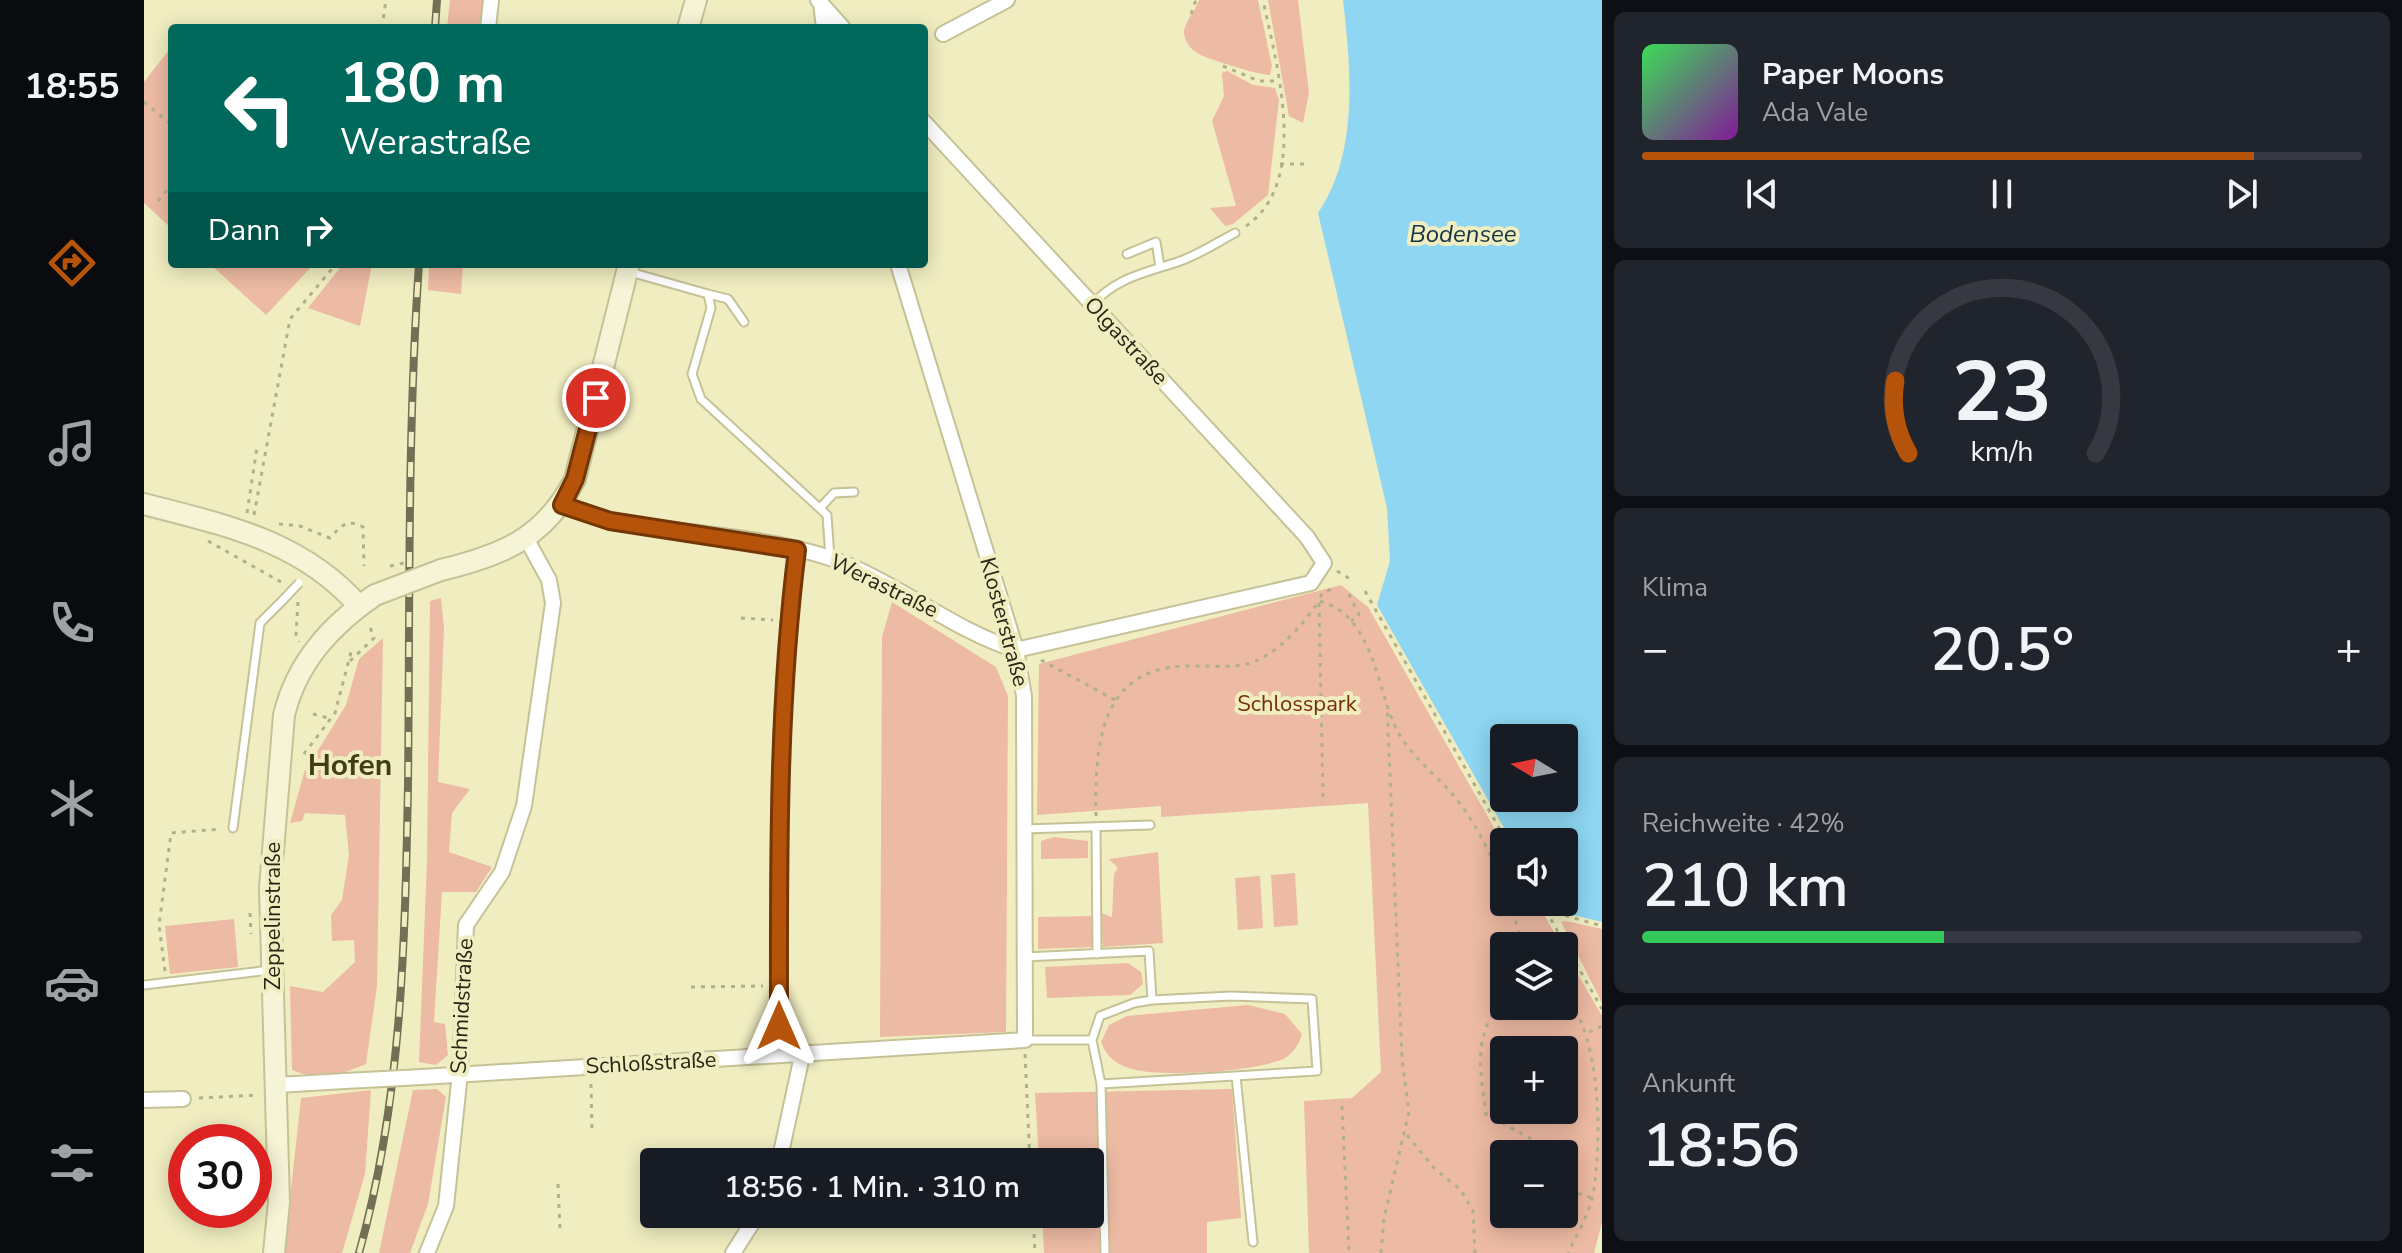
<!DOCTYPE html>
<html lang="de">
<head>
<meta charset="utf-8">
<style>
	body { margin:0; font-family:"Nunito Sans",sans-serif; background:#20242c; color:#f1f3f6; height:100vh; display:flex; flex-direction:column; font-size:30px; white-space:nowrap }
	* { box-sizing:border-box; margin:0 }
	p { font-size:26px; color:#9ea1a6 }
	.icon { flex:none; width:44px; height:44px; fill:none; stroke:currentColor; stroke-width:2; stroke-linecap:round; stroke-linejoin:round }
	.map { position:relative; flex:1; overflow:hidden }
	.panel { display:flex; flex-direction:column; gap:12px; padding:12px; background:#0d0f14; width:800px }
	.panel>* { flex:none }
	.hud { position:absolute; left:24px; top:24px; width:760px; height:244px; border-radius:8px; box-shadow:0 4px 20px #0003; background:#00695c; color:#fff; overflow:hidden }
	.needle { width:52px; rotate:280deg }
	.fabs { position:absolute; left:1346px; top:724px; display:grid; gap:16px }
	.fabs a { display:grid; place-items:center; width:88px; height:88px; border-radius:8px; background:#171b24; box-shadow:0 4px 20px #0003; font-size:40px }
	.speed { position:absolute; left:24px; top:1124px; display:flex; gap:16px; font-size:40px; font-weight:700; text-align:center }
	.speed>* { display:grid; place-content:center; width:104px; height:104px; border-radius:50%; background:#171b24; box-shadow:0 4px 20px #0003; line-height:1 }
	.speed .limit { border:12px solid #d22; background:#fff; color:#111 }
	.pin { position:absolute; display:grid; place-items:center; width:68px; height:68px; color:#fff; margin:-34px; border:4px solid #fff; border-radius:50%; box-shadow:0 2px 8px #0007 }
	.me { position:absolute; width:88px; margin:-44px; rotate:0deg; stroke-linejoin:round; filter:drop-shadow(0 0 6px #0008) }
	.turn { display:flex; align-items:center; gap:28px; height:168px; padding:0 40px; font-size:36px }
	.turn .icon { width:104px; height:104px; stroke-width:2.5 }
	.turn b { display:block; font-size:56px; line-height:68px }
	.then { display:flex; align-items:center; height:76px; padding:0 40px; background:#0003; gap:16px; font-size:30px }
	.big { font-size:60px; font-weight:600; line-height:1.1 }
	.panel .widget { flex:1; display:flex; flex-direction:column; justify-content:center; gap:12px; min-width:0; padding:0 28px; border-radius:12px; background:#20242c }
	.panel .dial { align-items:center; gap:0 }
	.dial svg { height:208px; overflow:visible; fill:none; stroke:#363941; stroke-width:7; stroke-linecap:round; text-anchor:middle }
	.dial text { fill:#f1f3f6; stroke:none }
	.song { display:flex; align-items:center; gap:24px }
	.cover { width:96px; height:96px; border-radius:12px; background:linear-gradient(135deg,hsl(130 70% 55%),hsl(290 70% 35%)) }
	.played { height:8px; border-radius:4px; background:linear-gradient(90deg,#b45309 85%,#363941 85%) }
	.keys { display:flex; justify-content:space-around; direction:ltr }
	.heat { display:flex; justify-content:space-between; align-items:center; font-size:44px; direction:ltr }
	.charge { height:12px; border-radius:6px; background:linear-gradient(90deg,#34c759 42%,#363941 0) }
	.trip { position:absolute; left:496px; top:1148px; width:464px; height:80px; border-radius:8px; background:#171b24; box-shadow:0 4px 20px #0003; font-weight:600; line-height:80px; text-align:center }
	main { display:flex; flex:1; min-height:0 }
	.tab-bar { display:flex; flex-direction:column; width:144px; justify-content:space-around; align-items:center; background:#090b0e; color:#9ea1a6 }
	.tab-bar .icon { width:56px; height:56px }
	.tab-bar .on { color:#b45309 }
	.tab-bar b { font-size:36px; color:#f1f3f6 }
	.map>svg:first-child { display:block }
	.green { fill:#edbaa3; fill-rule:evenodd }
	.water { fill:#8ed6f2; fill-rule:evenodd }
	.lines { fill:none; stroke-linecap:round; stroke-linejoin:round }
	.lane-casing { stroke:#c5c297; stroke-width:11 }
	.street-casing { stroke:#c5c297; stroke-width:18 }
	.secondary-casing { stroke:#c5c297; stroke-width:24 }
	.path { stroke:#b2b08c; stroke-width:3; stroke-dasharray:4 6; stroke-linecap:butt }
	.lane { stroke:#fff; stroke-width:7 }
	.street { stroke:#fff; stroke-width:14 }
	.secondary { stroke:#f6f4d6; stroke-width:20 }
	.rail-casing { stroke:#716f54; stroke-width:8 }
	.rail { stroke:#f0edc1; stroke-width:5; stroke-dasharray:15; stroke-linecap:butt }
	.lane-bridge-casing { stroke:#c5c297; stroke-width:11; stroke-linecap:butt }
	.street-bridge-casing { stroke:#c5c297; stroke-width:18; stroke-linecap:butt }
	.secondary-bridge-casing { stroke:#c5c297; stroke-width:24; stroke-linecap:butt }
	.path-bridge { stroke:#b2b08c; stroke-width:3; stroke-dasharray:4 6; stroke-linecap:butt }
	.lane-bridge { stroke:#fff; stroke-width:7 }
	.street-bridge { stroke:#fff; stroke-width:14 }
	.secondary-bridge { stroke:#f6f4d6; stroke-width:20 }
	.route-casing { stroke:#753606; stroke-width:20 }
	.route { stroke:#b45309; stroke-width:14 }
	.labels { text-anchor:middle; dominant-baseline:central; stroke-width:8; stroke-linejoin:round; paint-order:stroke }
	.street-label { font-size:22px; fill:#272615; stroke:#f0edc1 }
	.park-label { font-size:22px; fill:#762e04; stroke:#f0edc1 }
	.water-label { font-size:24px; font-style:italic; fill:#133542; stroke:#f0edc1 }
	.district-label { font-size:30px; font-weight:bold; fill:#413e16; stroke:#f0edc1 }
</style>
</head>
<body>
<main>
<nav class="tab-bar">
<b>18:55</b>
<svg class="icon on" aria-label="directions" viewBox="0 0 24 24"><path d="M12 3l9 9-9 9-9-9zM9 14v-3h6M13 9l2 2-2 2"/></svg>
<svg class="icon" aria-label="music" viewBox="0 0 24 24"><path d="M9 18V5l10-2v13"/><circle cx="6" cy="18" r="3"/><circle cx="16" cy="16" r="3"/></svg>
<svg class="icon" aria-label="phone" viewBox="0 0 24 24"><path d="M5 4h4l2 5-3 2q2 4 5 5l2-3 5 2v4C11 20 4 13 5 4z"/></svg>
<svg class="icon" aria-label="climate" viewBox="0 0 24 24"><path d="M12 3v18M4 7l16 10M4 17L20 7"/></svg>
<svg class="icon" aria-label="car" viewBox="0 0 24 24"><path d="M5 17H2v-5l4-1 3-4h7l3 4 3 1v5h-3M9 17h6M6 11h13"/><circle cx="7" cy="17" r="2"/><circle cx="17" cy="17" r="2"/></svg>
<svg class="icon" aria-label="filters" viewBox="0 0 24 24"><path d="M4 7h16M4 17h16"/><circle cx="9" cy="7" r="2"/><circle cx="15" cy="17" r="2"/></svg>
</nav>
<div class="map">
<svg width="1458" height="1253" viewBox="0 0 1458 1253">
	<rect width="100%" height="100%" fill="#f0edc1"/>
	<path class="green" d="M306,0H340L338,28H303Z
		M1055,0H1114L1128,66L1126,75C1119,76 1063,59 1055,54C1048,51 1041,42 1040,34C1039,23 1052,11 1055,0Z
		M1124,0H1154L1165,93L1159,123L1145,116Z
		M28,46V229L0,203V82Z
		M1083,71L1109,85L1131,88L1135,100L1124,195L1089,224L1081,226L1066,208L1092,206L1068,121L1080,96L1078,73Z
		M66,264H170L122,315Z
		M199,264H228L216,326L164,308Z
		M285,264H319L317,294L284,290Z
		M1197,585L1224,607L1360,845V902H1393L1418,946H1360V1006H1420V950L1458,1016V1222L1450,1253H1165L1160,1101L1208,1098L1237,1072L1224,803L1017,817V806L893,815L895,664ZM1360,1050H1420V1110H1360ZM1360,1154H1420V1214H1360Z
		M297,598L300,628L294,782L326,789L308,813L305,852L348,867L332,892H298L290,1022L301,1024L304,1055L292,1065L275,1062L283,861L286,601Z
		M748,602L852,667L864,696L862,1032L736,1037L738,637Z
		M239,638L233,986L222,1064C195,1075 176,1082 148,1070L146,986L179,992L211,962L210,940L188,941L187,915L198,900L205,855L201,815L161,813L158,821L146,823L160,773L202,705L215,659Z
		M910,837L944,841V858L897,859V841Z
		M1014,852L1019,943L959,947L957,913L968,917L970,874L974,868L965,859Z
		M1151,873L1154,925L1130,927L1127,875Z
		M1116,876L1119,928L1094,930L1091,878Z
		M950,916L949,947L894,949V917Z
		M90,919L94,967L26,974L21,926Z
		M1422,921L1458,929V1003L1417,922Z
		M984,963L997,972L999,984L986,995L903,998L901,967Z
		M1104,1005L1141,1014L1158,1034C1155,1044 1150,1052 1141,1058C1115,1072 1008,1079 982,1067C969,1062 962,1055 957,1042L965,1025L983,1016Z
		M293,1089L302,1097L284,1204L266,1253H235L269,1090Z
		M1088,1089L1097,1218L1063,1222V1253H900L898,1214H946V1162H895L891,1093Z
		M227,1090L221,1174L198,1253H140L157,1098Z"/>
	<path class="water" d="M1199,0H1458V922L1416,912L1405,902H1420V842H1368L1233,605L1246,561L1243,508L1174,213C1215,153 1207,69 1199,0ZM1360,738H1420V798H1360Z"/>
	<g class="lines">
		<defs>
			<path id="lane" d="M983,254L1012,242L1016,267
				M486,272L564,294L567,308L548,374L557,399L683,515L686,558
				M564,294L584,299L600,322
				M948,305C973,276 1006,272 1039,260C1057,253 1074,242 1091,233
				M676,508L690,493L710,492
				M952,827L953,954
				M89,828L116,623L139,600
				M880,829L1006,825
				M881,957L1005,951L1008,1000L1087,996L1168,999L1173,1071L957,1084
				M0,985L126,970
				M881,1040H948L957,1084L961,1253
				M948,1040L956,1016L990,1003L1008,1000
				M1092,1076L1109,1242"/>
			<path id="street" d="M674,0L699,28
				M677,3L680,28
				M344,28L347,0
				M799,34L863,0
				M418,505C435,510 452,519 470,522C541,534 617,535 686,558C752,581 806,629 872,650L1167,583L1180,563L1163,537L780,122
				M635,1055C634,886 631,718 653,550
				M278,1077L881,1040L880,696L872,650L754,264
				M133,1085L201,1081
				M0,1100L39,1099
				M635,1162L658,1056
				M283,1253L302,1206L316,1073L322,925L358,872L380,806L409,603L405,580L382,538
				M589,1253L614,1214"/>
			<path id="secondary" d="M544,28L552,0
				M0,504C80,525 157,540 215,606
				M297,570C359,555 401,538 431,479L485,264
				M130,1253L135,1202L126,888L140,715C153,662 187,625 231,595"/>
		</defs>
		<use href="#lane" class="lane-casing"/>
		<use href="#street" class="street-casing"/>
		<use href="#secondary" class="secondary-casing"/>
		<path class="path" d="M1047,14L1052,0
			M238,28L242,0
			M1079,66L1115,81H1136
			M0,102L28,125
			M1136,164H1163
			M14,201L28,184
			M1102,226C1167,182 1132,63 1119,0
			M103,513L113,447
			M110,515L146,319L192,264
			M135,524L156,526L186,538C197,526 203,518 219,527L220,566
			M64,541L137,582
			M1193,571L1206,579
			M1221,591L1363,842
			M1205,594L1215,615L1207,621
			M154,602L152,635L155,642
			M597,618L629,620
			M897,660L971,700
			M206,661L230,638L226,627
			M169,714L188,719
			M160,754L191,713L207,652
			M1179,797L1175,601L1178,593L1188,589
			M952,816C951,748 954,668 1042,666C1063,665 1095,670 1114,660C1139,648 1160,623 1175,601C1228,614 1232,684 1251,726C1265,756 1290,772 1310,796C1331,821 1349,858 1360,888
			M1365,902L1380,946
			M1397,902L1458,1009
			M1402,910L1458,926
			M106,913L107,934
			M21,971L15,925L27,833L77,829
			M547,987L619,986
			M1420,994C1458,1036 1458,1140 1449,1196C1444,1215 1433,1235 1424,1253
			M1360,998C1328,1036 1336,1068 1342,1114L1391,1141L1401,1154
			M1445,1032L1458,1026
			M881,1054L886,1162
			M447,1084L448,1132
			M55,1098L115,1095
			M1198,1106L1205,1253
			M1263,1135L1290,1168L1317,1190L1329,1211L1331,1253
			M1420,1180L1427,1191L1448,1198
			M414,1184L416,1229
			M889,1214L891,1253
			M1237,1253L1240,1218L1265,1112L1258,1059L1243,705"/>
		<use href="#lane" class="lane"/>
		<use href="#street" class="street"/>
		<use href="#secondary" class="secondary"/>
		<defs>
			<path id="rail" d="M291,28L293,0
				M215,1253C258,1101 261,941 264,785C266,612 263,437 275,264"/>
		</defs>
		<use href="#rail" class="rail-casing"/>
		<use href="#rail" class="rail"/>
		<defs>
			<path id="lane-bridge" d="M139,600L155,583"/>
			<path id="street-bridge" d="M201,1081L278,1077"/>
			<path id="secondary-bridge" d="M231,595L297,570"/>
		</defs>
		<use href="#lane-bridge" class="lane-bridge-casing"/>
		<use href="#street-bridge" class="street-bridge-casing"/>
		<use href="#secondary-bridge" class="secondary-bridge-casing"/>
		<path class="path-bridge" d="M246,566L260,563"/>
		<use href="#lane-bridge" class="lane-bridge"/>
		<use href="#street-bridge" class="street-bridge"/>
		<use href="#secondary-bridge" class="secondary-bridge"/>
	</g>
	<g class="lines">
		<defs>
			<path id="route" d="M452,398L431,479L418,505L466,521L653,550C633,709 635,867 635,1026"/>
		</defs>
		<use href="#route" class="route-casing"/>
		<use href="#route" class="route"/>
	</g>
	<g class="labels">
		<g class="street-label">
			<text transform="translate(982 341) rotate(47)">Olgastraße</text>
			<text transform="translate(740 586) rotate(26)">Werastraße</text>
			<text transform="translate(860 622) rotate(75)">Klosterstraße</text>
			<text transform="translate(129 916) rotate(-90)">Zeppelinstraße</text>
			<text transform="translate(318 1006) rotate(-87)">Schmidstraße</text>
			<text transform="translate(507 1063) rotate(-3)">Schloßstraße</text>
		</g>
		<g class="park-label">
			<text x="1153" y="704">Schlosspark</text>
		</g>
		<g class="water-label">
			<text x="1319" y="234">Bodensee</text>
		</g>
		<g class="district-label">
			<text x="206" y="765">Hofen</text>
		</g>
	</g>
</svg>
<div class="fabs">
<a><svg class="needle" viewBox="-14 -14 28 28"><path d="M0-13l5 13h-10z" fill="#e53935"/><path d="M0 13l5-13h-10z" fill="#9ea1a6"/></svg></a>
<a><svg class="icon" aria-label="sound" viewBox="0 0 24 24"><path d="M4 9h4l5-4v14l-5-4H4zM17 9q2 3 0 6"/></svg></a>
<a><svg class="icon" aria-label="layers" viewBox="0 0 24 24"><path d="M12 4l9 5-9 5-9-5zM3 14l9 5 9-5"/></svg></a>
<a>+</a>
<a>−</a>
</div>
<div class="speed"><div class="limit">30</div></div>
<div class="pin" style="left:452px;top:398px;background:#d93025"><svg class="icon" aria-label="arrive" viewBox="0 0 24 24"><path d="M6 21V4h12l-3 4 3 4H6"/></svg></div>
<svg class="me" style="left:635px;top:1026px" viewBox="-20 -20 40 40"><path d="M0-17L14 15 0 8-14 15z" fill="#b45309" stroke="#fff" stroke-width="4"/></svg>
<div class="trip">18:56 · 1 Min. · 310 m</div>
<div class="hud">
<div class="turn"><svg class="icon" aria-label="left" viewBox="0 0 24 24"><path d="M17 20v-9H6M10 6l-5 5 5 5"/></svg><div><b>180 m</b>Werastraße</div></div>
<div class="then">Dann<svg class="icon" aria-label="right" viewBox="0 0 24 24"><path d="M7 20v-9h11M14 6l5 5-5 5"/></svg></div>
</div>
</div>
<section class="panel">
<div class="widget">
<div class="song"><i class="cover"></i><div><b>Paper Moons</b><p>Ada Vale</p></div></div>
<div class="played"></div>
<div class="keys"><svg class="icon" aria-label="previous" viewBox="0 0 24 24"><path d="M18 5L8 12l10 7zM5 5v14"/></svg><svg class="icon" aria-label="pause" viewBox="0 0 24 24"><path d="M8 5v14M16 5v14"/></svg><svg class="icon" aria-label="next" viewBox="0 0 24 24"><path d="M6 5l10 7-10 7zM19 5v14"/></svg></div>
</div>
<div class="widget dial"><svg viewBox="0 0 100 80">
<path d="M14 69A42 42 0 1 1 86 69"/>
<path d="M14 69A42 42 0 0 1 9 41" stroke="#b45309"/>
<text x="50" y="56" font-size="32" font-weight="700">23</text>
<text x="50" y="72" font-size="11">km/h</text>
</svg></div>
<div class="widget"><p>Klima</p>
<div class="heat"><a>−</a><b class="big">20.5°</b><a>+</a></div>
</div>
<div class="widget"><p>Reichweite · 42%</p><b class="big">210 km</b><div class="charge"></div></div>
<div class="widget"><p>Ankunft</p><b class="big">18:56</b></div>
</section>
</main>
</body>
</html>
